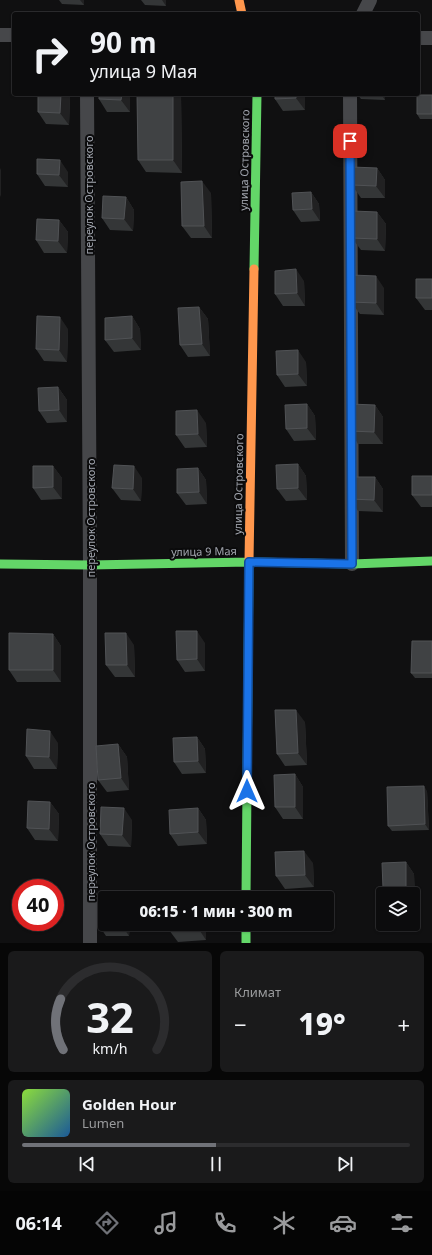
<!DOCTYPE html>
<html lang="ru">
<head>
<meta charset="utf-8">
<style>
	body { margin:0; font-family:"Noto Sans",sans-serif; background:#1a1a1b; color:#f1f3f6; height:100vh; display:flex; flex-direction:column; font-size:15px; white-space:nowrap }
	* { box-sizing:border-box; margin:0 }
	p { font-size:13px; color:#9a9b9d }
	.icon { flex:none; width:22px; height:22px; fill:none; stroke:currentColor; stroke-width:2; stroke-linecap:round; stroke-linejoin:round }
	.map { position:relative; height:943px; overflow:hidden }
	.drawer { display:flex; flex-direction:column; gap:8px; padding:8px; background:#070707; flex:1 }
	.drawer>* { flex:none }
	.guide { position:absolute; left:12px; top:12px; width:408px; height:84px; border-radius:4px; box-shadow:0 1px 3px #0004,0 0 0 1px #2c2c2e; background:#0c0c0d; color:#f1f3f6; overflow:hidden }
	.fabs { position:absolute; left:376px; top:887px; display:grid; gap:8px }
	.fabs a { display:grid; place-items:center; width:44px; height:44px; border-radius:4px; background:#0c0c0d; box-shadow:0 1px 3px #0004,0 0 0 1px #2c2c2e; font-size:20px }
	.speed { position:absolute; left:12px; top:879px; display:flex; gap:8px; font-size:20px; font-weight:700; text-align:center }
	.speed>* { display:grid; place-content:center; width:52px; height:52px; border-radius:50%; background:#0c0c0d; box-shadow:0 1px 3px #0004,0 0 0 1px #2c2c2e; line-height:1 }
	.speed .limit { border:6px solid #d22; background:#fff; color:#111 }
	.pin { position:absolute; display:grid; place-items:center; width:34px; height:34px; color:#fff; margin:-17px; border-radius:8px; box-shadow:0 2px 6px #0006 }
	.me { position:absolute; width:44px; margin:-22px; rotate:0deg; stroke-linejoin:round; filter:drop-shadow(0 0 3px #0008) }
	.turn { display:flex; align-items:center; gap:14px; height:84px; padding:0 12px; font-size:18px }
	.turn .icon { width:52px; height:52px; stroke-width:2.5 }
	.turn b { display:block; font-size:28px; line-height:34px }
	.big { font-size:30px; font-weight:800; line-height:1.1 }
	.drawer .widget { flex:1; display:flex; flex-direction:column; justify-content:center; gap:6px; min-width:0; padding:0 14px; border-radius:6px; background:#1a1a1b }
	.drawer .dial { align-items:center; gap:0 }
	.dial svg { height:104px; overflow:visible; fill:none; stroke:#2c2c2e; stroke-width:7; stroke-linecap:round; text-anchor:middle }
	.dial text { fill:#f1f3f6; stroke:none }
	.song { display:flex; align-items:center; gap:12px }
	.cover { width:48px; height:48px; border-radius:6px; background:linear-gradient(135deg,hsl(90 70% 55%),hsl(210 70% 35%)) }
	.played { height:4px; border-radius:2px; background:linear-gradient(90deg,#707278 50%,#2c2c2e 50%) }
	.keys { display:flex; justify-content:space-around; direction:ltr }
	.heat { display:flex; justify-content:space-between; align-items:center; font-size:22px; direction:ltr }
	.drawer .tiles { flex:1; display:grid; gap:8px; grid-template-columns:1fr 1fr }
	.widget:last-child { grid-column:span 2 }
	.trip { position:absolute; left:98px; top:891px; width:236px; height:40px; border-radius:4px; background:#0c0c0d; box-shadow:0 1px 3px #0004,0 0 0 1px #2c2c2e; font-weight:800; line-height:40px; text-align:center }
	.tabs { display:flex; height:64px; justify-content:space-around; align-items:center; background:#050505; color:#9a9b9d }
	.tabs .icon { width:28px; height:28px }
	.tabs .active { color:#707278 }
	.tabs b { font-size:18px; color:#f1f3f6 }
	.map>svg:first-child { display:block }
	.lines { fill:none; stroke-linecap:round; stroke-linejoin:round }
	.street { stroke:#46474a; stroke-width:14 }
	.fast { stroke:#63d668; stroke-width:9 }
	.slow { stroke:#ff974d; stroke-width:9 }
	.wall { fill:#343637 }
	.shaded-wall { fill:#212122 }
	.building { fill:#404244; stroke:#505255 }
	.route-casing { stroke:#114b97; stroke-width:10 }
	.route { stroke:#1a73e8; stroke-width:7 }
	.labels { text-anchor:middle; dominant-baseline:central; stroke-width:4; stroke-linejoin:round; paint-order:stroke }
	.street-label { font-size:11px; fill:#a3a7b0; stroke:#0b0b0c }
</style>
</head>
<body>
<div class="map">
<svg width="432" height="943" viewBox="0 0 432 943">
	<rect width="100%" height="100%" fill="#101011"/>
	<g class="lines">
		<path class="street" d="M363,14L370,0
			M0,35H14
			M418,38H432
			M87,94L90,565V943
			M350,94L352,564"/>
		<path class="fast" d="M254,269L257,94
			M0,564L90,565L249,562L352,564L432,561
			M246,898L249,561
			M246,924V943"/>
		<path class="slow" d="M239,0L242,14
			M249,561L254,269"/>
	</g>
	<path class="wall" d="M59,0H84V5L62,4Z
		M141,0H166V6L145,5Z
		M38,94H67L70,98L69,125L46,124L38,112Z
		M130,94V112H107L99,99Z
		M137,94H181L182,173L146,172L138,160Z
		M275,94H305V110L283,111L275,99Z
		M357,94H385V100L361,99Z
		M432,95V119H420L417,114Z
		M377,168L385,180V198H361L352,185Z
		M68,172V187L45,186L37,174Z
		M311,192L319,204L320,221L301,222L293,210Z
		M211,193L212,238H191L182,226Z
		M126,197L134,210L133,231L110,230L102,218Z
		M377,212L386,224L385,251L361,250L352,238Z
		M59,220L68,232L67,253H44L36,240Z
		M432,279V310H425L416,298Z
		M304,281L305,306H283L275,294Z
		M384,288V315L360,314L351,302Z
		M199,307L208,319L210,356L188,357L180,345Z
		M132,316L140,329L141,350L114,352L105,340Z
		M68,329L67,362L44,361L36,349Z
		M306,362L307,386L285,387L277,375Z
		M58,387L67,400V422L47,423L39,411Z
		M307,404L315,416L316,440L294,441L286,429Z
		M375,405L383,417V444H358L350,431Z
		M206,423L207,447L185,448L176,435Z
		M298,464L306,476L307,500L286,501L277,489Z
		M53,466L62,478V499L41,500L33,488Z
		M198,468L206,480L207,504L186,505L177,493Z
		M432,476V507H421L412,495Z
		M375,477L383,489V512L358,511L350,499Z
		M142,478L141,501L121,500L112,488Z
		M53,634L61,646V682H17L9,670Z
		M432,641V678H415L411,673Z
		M205,643V671L185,672L177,660Z
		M134,645L135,677H115L106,665Z
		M305,722L307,765L285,766L277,754Z
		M197,737L205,749L206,773L182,774L174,762Z
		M58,743L57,769H34L26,756Z
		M118,744L127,757L129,790L107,792L98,780Z
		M295,774L303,787V819H283L275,807Z
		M427,791L429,830L392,831L388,826Z
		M50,802L59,814L58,841L35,840L27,828Z
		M198,808L206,820L207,844L178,846L170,834Z
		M132,820L131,847L108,846L100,834Z
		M406,862L414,874L415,899H413V894H387L383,888Z
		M313,863L314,887L285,889L276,876Z
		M55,891L58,896L57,923L36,922H55Z
		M98,924H130L129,936H106Z
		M169,924H206V940L178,942L169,930Z"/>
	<path class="shaded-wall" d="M80,0H84V5Z
		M162,0H166V6Z
		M61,94H67L70,98L69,125L60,113Z
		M122,94H130V112L121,100Z
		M173,94H181L182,173L173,160Z
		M296,94H305V110L296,98Z
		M381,94H385V100Z
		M60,160L68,172V187L59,175Z
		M0,168L1,170V197L0,195Z
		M377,168L385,180V198L376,186Z
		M202,181L211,193L212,238L204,226Z
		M311,192L319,204L320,221L312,209Z
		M126,197L134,210L133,231L124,219Z
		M377,212L386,224L385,251L377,239Z
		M59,220L68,232L67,253L58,241Z
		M296,269L304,281L305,306L297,293Z
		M376,276L384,288V315L376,303Z
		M199,307L208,319L210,356L202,344Z
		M132,316L140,329L141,350L132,338Z
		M60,317L68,329L67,362L59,350Z
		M298,350L306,362L307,386L298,374Z
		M58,387L67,400V422L59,410Z
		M307,404L315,416L316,440L307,428Z
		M375,405L383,417V444L374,432Z
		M197,410L206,423L207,447L198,434Z
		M298,464L306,476L307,500L298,488Z
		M53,466L62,478V499L53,487Z
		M134,466L142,478L141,501L133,489Z
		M198,468L206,480L207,504L199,492Z
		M375,477L383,489V512L374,500Z
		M197,631L205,643V671L197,659Z
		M126,633L134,645L135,677L127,665Z
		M53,634L61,646V682L53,670Z
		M296,710L305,722L307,765L298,753Z
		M50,731L58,743L57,769L49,757Z
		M197,737L205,749L206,773L198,761Z
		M118,744L127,757L129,790L121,778Z
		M295,774L303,787V819L295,807Z
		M424,786L427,791L429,830L425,824Z
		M50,802L59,814L58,841L49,829Z
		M124,808L132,820L131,847L122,835Z
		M198,808L206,820L207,844L198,832Z
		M304,851L313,863L314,887L305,875Z
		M406,862L414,874L415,899L413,896V894H411L406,887Z
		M50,884L53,888H50Z
		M55,891L58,896L57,923L55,920Z
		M121,924H130L129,936Z
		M198,924H206V940L198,928Z"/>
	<path class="building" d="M38,94H61L60,113L38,112Z
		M99,94H122L121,100L99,99Z
		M137,94H173V160H138Z
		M275,94H296V98L275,99Z
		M417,95H432V114H417Z
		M37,159L60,160L59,175L37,174Z
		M352,167L377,168L376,186L352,185Z
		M202,181L204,226H182L181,182Z
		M311,192L312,209L293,210L292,193Z
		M103,196L126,197L124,219L102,218Z
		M353,211L377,212V239L352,238Z
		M37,219L59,220L58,241L36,240Z
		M296,269L297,293L275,294V271Z
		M352,275L376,276V303L351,302Z
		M416,279H432V298H416Z
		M199,307L202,344L180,345L178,308Z
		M37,316L60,317L59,350L36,349Z
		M132,316V338L105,340V318Z
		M298,350V374L277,375L276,351Z
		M58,387L59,410L39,411L38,388Z
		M307,404V428L286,429L285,405Z
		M350,404L375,405L374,432L350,431Z
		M197,410L198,434L176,435V411Z
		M298,464V488L277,489L276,465Z
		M114,465L134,466L133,489L112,488Z
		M33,466H53V487L33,488Z
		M198,468L199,492L177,493V469Z
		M412,476H432V495H412Z
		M350,477H375L374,500L350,499Z
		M176,631H197V659L177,660Z
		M9,633L53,634V670H9Z
		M105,633H126L127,665H106Z
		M412,641H432V673H411Z
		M275,710H296L298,753L277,754Z
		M27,729L50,731L49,757L26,756Z
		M197,737L198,761L174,762L173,738Z
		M118,744L121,778L98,780L96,746Z
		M295,774V807H275L274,775Z
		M424,786L425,824L388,826L387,787Z
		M28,801L50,802L49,829L27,828Z
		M101,807L124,808L122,835L100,834Z
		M198,808V832L170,834L169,810Z
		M304,851L305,875L276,876L275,852Z
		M406,862V887L383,888L382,863Z
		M27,883L50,884V888H27Z
		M99,897L122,898H105V924H98Z
		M169,924H198V928L169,930Z"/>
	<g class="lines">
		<defs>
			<path id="route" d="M247,791L249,562L352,564L350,141"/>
		</defs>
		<use href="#route" class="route-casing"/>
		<use href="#route" class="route"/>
	</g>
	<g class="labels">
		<g class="street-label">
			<text transform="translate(244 160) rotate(-89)">улица Островского</text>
			<text transform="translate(88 195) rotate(-90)">переулок Островского</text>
			<text transform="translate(238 484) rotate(-89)">улица Островского</text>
			<text transform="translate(90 518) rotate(-90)">переулок Островского</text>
			<text transform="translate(204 551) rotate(-1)">улица 9 Мая</text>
			<text transform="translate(90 842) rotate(-90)">переулок Островского</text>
		</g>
	</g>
</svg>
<div class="fabs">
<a><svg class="icon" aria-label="layers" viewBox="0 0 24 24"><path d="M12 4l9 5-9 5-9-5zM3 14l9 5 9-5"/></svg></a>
</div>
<div class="speed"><div class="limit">40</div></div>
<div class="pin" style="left:350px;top:141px;background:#d93025"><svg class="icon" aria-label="arrive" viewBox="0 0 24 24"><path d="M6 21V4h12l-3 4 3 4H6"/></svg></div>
<svg class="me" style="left:247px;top:791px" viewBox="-20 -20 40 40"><path d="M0-17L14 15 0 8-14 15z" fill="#1a73e8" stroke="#fff" stroke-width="4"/></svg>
<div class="trip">06:15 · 1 мин · 300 m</div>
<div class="guide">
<div class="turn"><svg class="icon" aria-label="right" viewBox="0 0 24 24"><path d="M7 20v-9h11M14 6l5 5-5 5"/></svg><div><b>90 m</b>улица 9 Мая</div></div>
</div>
</div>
<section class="drawer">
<div class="tiles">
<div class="widget dial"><svg viewBox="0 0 100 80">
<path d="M14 69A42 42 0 1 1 86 69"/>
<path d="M14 69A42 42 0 0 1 12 30" stroke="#707278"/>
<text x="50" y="56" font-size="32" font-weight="700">32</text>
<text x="50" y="72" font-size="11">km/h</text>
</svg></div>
<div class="widget"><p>Климат</p>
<div class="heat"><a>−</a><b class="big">19°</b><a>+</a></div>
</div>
<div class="widget">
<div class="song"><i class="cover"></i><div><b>Golden Hour</b><p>Lumen</p></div></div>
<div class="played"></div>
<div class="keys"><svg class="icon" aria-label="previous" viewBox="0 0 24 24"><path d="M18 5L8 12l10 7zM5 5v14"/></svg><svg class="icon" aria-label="pause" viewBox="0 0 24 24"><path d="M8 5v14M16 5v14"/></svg><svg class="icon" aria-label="next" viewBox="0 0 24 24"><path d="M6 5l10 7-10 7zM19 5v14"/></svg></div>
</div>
</div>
</section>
<nav class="tabs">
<b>06:14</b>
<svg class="icon active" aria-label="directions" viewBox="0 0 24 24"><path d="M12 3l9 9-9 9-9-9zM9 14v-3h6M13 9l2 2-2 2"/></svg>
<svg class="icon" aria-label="music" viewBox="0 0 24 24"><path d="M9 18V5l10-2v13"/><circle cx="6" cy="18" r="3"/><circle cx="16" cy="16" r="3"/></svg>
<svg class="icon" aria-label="phone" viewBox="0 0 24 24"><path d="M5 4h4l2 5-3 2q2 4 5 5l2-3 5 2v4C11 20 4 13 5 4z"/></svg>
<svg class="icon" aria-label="climate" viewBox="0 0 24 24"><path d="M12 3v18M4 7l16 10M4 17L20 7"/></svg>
<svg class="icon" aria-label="car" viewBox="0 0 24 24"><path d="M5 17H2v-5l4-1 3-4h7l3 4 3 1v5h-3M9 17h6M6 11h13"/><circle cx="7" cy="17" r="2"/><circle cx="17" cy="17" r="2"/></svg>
<svg class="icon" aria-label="filters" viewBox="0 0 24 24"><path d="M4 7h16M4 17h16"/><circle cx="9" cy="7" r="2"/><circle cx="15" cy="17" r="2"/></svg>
</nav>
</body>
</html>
